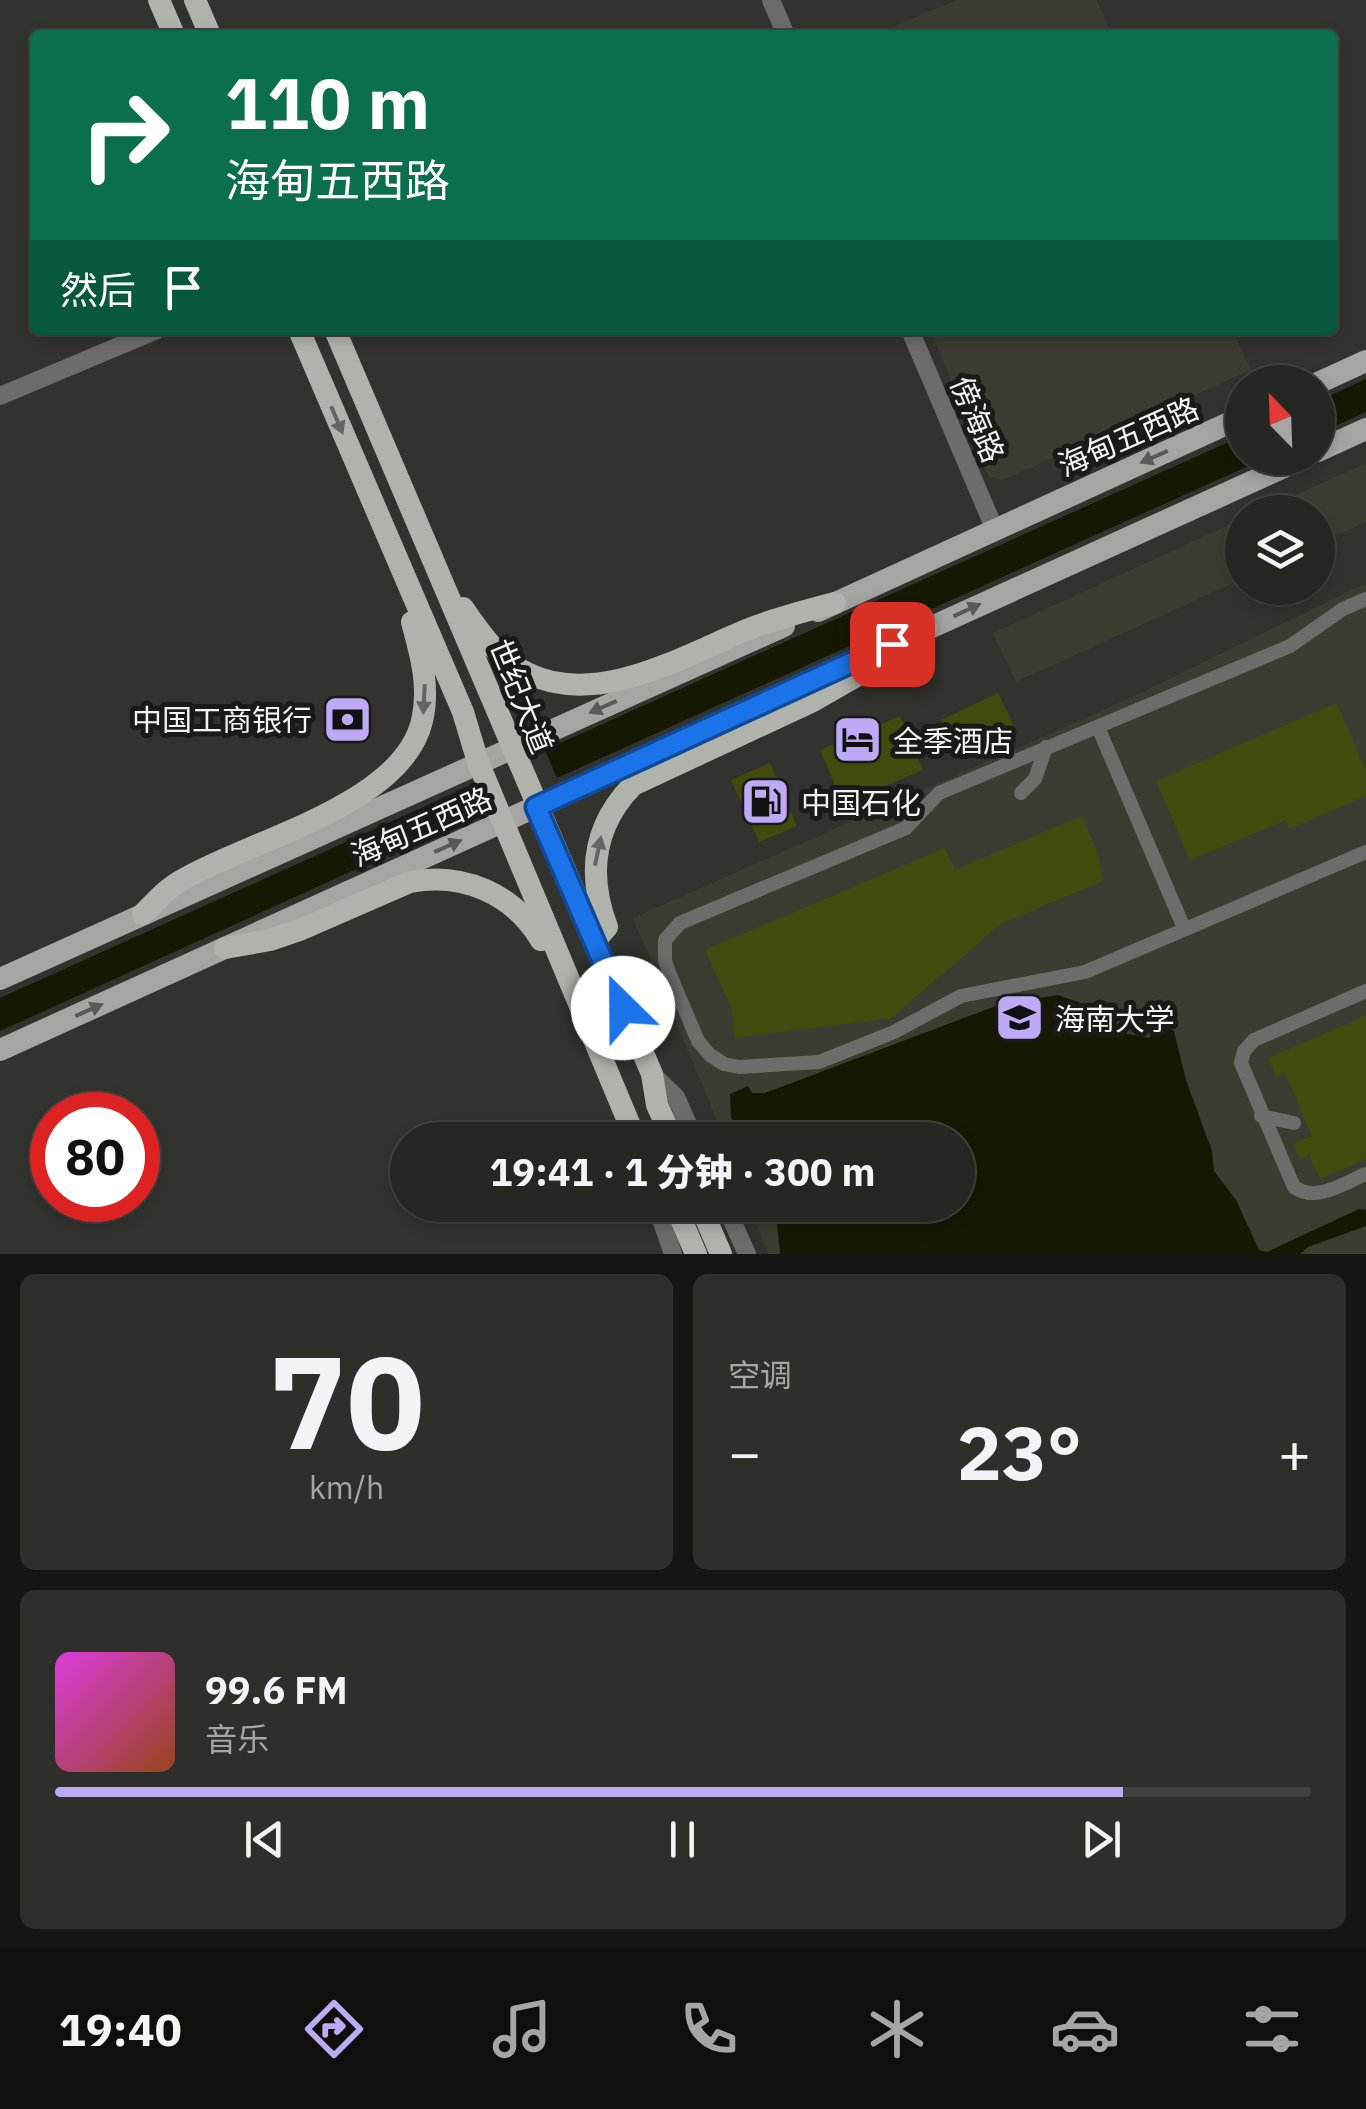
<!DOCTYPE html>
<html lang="zh">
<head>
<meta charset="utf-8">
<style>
	body { margin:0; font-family:"IBM Plex Sans","Noto Sans SC",sans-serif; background:#2e2e2a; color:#f1f3f6; height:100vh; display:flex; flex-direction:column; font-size:38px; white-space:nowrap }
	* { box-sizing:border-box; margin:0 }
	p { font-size:32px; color:#a4a5a5 }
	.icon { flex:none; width:55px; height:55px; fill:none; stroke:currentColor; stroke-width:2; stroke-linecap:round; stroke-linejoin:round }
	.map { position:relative; height:1254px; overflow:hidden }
	.details { display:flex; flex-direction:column; gap:20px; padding:20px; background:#151513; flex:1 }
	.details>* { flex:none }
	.hud { position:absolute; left:30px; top:30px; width:1308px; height:305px; border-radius:10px; box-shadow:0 5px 15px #0003,0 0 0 2px #424340; background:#0b6e4f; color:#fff; overflow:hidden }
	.needle { width:65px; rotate:337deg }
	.buttons { position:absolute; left:1225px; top:365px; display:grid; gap:20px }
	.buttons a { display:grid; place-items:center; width:110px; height:110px; border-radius:50%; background:#262622; box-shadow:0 5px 15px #0003,0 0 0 2px #424340; font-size:50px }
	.speed { position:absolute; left:30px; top:1092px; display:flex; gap:20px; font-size:50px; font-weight:700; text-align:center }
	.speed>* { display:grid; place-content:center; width:130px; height:130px; border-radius:50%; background:#262622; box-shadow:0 5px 15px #0003,0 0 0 2px #424340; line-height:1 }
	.speed .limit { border:15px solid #d22; background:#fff; color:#111 }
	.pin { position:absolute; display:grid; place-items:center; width:85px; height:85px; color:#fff; margin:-42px; border-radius:20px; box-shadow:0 5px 15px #0006 }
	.me { position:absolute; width:110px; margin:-55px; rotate:337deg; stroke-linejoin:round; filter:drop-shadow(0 0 8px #0008) }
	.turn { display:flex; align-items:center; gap:35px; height:210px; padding:0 30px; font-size:45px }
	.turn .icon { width:130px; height:130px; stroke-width:2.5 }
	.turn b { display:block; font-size:70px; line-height:85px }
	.then { display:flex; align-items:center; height:95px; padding:0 30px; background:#0003; gap:20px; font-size:38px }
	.big { font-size:75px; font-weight:800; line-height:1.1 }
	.details .card { flex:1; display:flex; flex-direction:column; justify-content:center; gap:15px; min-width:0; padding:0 35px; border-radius:15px; background:#2e2e2a }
	.details .dial { align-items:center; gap:0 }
	.dial b { font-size:130px; line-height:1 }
	.song { display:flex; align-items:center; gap:30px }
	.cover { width:120px; height:120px; border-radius:15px; background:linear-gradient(135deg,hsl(300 70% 55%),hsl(20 70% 35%)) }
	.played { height:10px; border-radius:5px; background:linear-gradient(90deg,#bea9f5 85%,#424340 85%) }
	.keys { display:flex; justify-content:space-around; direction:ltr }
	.heat { display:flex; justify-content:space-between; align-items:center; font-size:55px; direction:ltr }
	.details .tiles { flex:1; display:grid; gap:20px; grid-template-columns:1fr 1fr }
	.card:last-child { grid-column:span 2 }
	.trip { position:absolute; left:390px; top:1122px; width:585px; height:100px; border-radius:50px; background:#262622; box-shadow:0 5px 15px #0003,0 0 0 2px #424340; font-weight:800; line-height:100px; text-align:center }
	.menu { display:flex; height:160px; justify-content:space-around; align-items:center; background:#0f0f0e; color:#a4a5a5 }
	.menu .icon { width:70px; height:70px }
	.menu .active { color:#bea9f5 }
	.menu b { font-size:45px; color:#f1f3f6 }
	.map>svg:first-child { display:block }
	.built { fill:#3b3d32 }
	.water { fill:#151802 }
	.building { fill:#424a0e }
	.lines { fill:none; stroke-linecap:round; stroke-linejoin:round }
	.minor { stroke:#6c6d6a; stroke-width:14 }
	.tertiary { stroke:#6c6d6a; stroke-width:18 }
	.primary { stroke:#a5a6a2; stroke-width:22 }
	.trunk { stroke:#b0b2ac; stroke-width:22 }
	.oneway { fill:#656662 }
	.oneway2 { fill:#595956 }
	.route-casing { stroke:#114b97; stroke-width:25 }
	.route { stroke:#1a73e8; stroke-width:18 }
	.labels { text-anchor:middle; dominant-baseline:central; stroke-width:10; stroke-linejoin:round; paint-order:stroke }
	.street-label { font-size:30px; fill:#f2f3f0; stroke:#1a1a18 }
	.poi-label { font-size:30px; fill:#f2f3f0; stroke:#1a1a18; text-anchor:start }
</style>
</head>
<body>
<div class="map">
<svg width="1366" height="1254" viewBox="0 0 1366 1254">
	<rect width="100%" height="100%" fill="#32332e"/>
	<path class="built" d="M956,0H1096L1112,35H874Z
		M931,330H1232L1251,370L1003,480L989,477Z
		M1366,463V522L1318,544V512H1258Z
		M1242,519V579L1016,682L993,633Z
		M1366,583V1254H768L748,1205H958V1140H725L633,918L1124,701Z"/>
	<path class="water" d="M1366,379V412L1318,434V401Z
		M1242,436V458H1266L557,778L545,750Z
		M459,791L471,817L0,1031V998Z
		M1058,995L1109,1013L1122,1033L1149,1038L1163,1024L1174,1031L1186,1080L1212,1151L1214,1171L1236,1200L1259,1250L1267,1252L1359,1209L1366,1210V1226L1308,1247L1300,1254H780L777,1223L769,1205H958V1140H742L731,1118L730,1094L748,1086L752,1093H765L1001,1004Z"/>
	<path class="building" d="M998,693L1015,728L958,755L941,720Z
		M1337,703L1366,771V796L1289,829L1286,820L1190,860L1156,781Z
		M900,716L923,770L843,804L820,750Z
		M770,763L797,826L759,842L731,780Z
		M1082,816L1098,853L1103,881L1002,923L891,1018L735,1038L732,1009L705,950L945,848L955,870Z
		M1366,1016V1159L1320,1179L1309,1155L1300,1159L1293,1144L1312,1136L1285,1073L1276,1077L1268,1058Z"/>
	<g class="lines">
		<path class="minor" d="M1366,599L1343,609L1290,646L939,793L906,828L680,923L665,940V961L670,975L698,1041L710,1055L724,1064L739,1067L819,1062L894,1032L961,996L1085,972L1366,852
			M1098,727L1184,928
			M1021,793L1035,779L1046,747
			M1366,991L1254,1040L1244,1051L1241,1063L1294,1187C1316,1203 1344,1183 1366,1174
			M1261,1116L1294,1123"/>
		<path class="tertiary" d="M771,0L786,35
			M910,330L995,530
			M0,396L157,330
			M652,1074L676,1097L695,1140
			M656,1205L673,1254
			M725,1205L747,1254"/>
		<path class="primary" d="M1318,383L1366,361
			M1318,451L1366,429
			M818,611L1242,417
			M0,979L784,626
			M0,1050L1304,458"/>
		<path class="trunk" d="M159,0L174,35
			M195,0L210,35
			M299,330L463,712L478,762L636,1140
			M335,330L652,1074L657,1105L673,1140
			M463,608C480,633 499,660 527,673C600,709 687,653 754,627C781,617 808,610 835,603
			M143,914C156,901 168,887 184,879C253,839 402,805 422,721C430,687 421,655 412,622
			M594,942L607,927C587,874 593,826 633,785L813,701L874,666L926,629
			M225,948L270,940L302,929L410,882C462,872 513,893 541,940
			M675,1205L696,1254
			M700,1205L721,1254"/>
	</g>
	<defs><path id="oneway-solid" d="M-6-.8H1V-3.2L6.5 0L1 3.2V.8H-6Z" transform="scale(2.5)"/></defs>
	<g class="oneway">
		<use href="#oneway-solid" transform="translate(337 420) rotate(67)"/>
		<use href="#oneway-solid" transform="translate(424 699) rotate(93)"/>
		<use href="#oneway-solid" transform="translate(598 851) rotate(-78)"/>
	</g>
	<g class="oneway2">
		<use href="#oneway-solid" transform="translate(1154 457) rotate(156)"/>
		<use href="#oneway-solid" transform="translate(967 610) rotate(-25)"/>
		<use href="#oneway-solid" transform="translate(603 707) rotate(156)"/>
		<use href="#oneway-solid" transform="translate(448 846) rotate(-24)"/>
		<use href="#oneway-solid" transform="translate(89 1010) rotate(-24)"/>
	</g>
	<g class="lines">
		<defs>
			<path id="route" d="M623,1008L536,807L892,644"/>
		</defs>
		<use href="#route" class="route-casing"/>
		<use href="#route" class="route"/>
	</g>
	<defs>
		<symbol id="bank-square" viewBox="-11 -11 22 22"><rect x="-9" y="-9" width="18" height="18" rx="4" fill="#bea9f5" stroke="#1a1a18"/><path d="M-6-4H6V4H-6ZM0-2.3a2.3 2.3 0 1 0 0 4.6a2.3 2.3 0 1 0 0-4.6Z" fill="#111"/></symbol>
		<symbol id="hotel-square" viewBox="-11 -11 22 22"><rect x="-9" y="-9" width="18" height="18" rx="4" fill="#bea9f5" stroke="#1a1a18"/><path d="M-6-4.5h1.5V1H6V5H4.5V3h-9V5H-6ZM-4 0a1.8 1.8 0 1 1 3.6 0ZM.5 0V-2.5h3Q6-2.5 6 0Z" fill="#111"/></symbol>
		<symbol id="fuel-square" viewBox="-11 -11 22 22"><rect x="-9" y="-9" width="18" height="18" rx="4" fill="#bea9f5" stroke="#1a1a18"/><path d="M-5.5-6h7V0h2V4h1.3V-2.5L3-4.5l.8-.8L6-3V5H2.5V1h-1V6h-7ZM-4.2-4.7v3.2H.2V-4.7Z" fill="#111"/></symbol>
		<symbol id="university-square" viewBox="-11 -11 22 22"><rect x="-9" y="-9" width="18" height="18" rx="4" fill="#bea9f5" stroke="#1a1a18"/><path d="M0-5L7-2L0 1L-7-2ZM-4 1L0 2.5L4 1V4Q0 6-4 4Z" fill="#111"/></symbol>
	</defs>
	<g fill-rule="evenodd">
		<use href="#bank-square" x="320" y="692" width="55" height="55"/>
		<use href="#hotel-square" x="830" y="712" width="55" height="55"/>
		<use href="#fuel-square" x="738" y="774" width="55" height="55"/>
		<use href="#university-square" x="992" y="990" width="55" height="55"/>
	</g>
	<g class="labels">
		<g class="street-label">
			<text transform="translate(978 419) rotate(67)">傍海路</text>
			<text transform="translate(1128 436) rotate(-24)">海甸五西路</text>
			<text transform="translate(522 696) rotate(68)">世纪大道</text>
			<text transform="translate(421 826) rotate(-24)">海甸五西路</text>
		</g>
		<g class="poi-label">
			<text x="312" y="719" text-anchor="end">中国工商银行</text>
			<text x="893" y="740">全季酒店</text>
			<text x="801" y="802">中国石化</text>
			<text x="1055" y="1018">海南大学</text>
		</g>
	</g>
</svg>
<div class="buttons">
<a><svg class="needle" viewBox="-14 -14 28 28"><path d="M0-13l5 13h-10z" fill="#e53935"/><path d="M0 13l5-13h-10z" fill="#a4a5a5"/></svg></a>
<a><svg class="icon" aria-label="layers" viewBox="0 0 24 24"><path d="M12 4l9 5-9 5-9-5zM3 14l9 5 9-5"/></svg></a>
</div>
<div class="speed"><div class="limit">80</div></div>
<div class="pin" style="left:892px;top:644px;background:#d93025"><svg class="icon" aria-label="arrive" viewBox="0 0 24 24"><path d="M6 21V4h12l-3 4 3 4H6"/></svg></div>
<svg class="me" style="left:623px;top:1008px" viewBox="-20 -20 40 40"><circle r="19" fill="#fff"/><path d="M0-13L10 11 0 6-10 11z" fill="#1a73e8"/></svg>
<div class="trip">19:41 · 1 分钟 · 300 m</div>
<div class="hud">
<div class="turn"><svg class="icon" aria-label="right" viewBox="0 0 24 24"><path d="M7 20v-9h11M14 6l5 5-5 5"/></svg><div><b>110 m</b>海甸五西路</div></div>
<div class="then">然后<svg class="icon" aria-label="arrive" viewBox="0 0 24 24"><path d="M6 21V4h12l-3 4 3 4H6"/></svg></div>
</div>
</div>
<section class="details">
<div class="tiles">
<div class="card dial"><b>70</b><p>km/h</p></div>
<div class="card"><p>空调</p>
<div class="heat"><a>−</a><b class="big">23°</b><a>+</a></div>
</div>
<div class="card">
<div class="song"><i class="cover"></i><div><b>99.6 FM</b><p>音乐</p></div></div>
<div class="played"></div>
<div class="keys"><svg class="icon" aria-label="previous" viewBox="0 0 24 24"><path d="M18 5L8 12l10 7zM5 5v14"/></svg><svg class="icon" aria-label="pause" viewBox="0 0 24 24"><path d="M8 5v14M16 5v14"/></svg><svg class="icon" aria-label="next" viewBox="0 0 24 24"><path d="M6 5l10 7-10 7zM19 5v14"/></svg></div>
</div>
</div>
</section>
<nav class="menu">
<b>19:40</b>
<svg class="icon active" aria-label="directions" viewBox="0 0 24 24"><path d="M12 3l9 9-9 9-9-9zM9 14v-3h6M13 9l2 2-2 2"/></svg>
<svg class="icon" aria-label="music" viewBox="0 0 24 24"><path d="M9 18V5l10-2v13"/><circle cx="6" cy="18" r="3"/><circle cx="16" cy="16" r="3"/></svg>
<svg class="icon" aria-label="phone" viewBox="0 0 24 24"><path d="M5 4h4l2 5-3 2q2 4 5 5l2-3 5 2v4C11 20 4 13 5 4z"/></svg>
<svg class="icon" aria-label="climate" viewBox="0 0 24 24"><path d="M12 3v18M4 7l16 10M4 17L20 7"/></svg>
<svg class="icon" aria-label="car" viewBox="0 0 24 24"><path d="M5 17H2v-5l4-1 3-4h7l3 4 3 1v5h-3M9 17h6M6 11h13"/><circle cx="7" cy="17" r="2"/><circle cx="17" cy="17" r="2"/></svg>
<svg class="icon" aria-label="filters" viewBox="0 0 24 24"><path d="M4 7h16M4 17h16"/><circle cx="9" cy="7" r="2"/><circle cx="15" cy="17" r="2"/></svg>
</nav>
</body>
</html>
